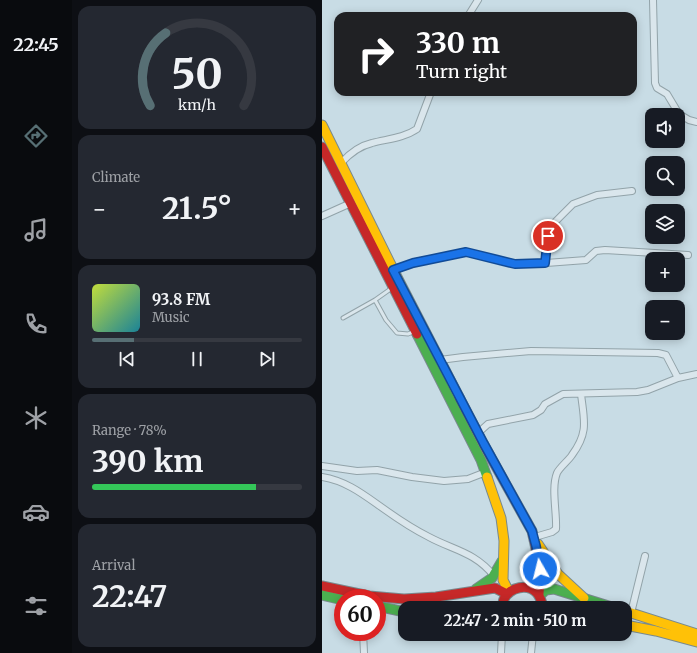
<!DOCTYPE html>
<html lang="en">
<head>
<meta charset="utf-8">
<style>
	body { margin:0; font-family:Merriweather,serif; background:#242831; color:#f1f3f6; height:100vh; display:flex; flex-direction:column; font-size:15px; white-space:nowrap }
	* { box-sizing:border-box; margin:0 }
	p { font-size:13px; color:#9ea1a6 }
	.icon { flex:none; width:22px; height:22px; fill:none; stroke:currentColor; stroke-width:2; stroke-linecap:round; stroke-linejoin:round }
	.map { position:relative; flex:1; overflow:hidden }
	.sheet { display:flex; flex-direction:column; gap:6px; padding:6px; background:#0d0f14; width:250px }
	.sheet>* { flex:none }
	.hud { position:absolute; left:12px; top:12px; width:303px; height:84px; border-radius:12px; box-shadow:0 2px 10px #0003; background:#202124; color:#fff; overflow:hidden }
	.buttons { position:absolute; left:323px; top:108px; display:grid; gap:8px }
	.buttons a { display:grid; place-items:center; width:40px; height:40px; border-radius:8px; background:#171b24; box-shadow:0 2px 10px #0003; font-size:20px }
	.speed { position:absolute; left:12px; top:589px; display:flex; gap:8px; font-size:20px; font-weight:700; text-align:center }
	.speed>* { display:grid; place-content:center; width:52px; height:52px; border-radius:50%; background:#171b24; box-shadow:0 2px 10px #0003; line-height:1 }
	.speed .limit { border:6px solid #d22; background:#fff; color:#111 }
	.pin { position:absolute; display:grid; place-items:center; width:34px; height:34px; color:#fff; margin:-17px; border:2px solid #fff; border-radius:50%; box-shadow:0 1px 4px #0007 }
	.me { position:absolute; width:44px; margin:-22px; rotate:352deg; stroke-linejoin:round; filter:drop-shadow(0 0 3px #0008) }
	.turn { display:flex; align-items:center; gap:14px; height:84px; padding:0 16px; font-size:18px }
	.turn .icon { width:52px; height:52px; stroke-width:2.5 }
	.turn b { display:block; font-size:28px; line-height:34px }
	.big { font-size:30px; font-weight:700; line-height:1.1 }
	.sheet .tile { flex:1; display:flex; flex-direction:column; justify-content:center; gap:6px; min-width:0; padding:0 14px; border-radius:12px; background:#242831 }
	.sheet .dial { align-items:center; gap:0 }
	.dial svg { height:104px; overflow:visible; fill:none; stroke:#363941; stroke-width:7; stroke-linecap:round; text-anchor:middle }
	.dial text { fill:#f1f3f6; stroke:none }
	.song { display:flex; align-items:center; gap:12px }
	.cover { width:48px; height:48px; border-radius:6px; background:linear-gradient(135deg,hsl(70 70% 55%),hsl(190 70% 35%)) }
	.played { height:4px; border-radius:2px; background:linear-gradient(90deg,#576f74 20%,#363941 20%) }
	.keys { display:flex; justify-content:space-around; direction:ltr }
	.heat { display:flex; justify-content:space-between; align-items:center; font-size:22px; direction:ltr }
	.charge { height:6px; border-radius:3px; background:linear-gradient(90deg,#34c759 78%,#363941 0) }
	.trip { position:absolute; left:76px; top:601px; width:234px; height:40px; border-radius:12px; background:#171b24; box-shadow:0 2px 10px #0003; font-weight:700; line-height:40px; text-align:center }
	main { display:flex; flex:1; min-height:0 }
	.dock { display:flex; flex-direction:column; width:72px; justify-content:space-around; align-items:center; background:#090b0e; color:#9ea1a6 }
	.dock .icon { width:28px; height:28px }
	.dock .selected { color:#576f74 }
	.dock b { font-size:18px; color:#f1f3f6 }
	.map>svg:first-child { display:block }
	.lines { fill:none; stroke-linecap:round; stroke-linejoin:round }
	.lane-casing { stroke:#92a3a9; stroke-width:5 }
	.street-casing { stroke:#92a3a9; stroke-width:8 }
	.fast-casing { stroke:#798a8e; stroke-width:11 }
	.slow-casing { stroke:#798a8e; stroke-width:11 }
	.jam-casing { stroke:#798a8e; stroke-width:11 }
	.lane { stroke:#dae6ec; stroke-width:3 }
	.street { stroke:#dae6ec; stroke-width:6 }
	.fast { stroke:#4caf50; stroke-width:9 }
	.slow { stroke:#ffc107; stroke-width:9 }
	.jam { stroke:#c62828; stroke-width:9 }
	.route-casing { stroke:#114b97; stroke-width:10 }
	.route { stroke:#1a73e8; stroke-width:7 }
</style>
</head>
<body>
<main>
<nav class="dock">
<b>22:45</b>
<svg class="icon selected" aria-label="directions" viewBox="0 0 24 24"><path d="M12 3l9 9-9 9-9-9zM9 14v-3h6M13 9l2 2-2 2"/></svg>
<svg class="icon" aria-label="music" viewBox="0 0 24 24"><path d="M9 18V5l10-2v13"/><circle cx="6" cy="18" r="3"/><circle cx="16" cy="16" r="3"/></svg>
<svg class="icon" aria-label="phone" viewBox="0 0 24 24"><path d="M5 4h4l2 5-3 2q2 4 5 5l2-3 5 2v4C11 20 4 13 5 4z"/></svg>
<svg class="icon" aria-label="climate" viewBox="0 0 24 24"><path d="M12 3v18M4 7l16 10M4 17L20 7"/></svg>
<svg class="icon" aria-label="car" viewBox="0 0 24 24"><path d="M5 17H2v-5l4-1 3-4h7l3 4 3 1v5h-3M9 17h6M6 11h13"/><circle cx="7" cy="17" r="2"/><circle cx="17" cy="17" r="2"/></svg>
<svg class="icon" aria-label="filters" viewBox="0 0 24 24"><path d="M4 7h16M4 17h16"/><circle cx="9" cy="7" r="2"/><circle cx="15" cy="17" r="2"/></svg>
</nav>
<section class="sheet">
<div class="tile dial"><svg viewBox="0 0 100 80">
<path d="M14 69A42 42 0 1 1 86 69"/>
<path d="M14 69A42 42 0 0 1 26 13" stroke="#576f74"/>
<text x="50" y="56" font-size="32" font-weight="700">50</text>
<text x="50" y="72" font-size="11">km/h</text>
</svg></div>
<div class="tile"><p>Climate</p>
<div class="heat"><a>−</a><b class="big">21.5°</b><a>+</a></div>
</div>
<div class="tile">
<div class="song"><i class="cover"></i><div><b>93.8 FM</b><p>Music</p></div></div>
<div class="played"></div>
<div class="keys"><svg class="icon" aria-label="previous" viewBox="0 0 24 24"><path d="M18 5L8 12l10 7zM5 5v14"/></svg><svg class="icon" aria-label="pause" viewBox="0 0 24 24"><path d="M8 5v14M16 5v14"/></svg><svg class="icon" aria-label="next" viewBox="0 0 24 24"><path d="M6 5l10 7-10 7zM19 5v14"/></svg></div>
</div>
<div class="tile"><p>Range · 78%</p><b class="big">390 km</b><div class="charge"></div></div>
<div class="tile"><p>Arrival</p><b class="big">22:47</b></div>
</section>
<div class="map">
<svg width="375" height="653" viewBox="0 0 375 653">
	<rect width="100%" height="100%" fill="#c8dce5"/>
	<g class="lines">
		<defs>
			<path id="lane" d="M53,300L64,320L75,333L86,334L91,332
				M21,318L53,300L70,288"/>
			<path id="street" d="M331,0L333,83L335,88L345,94L357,114L367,120L375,122
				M146,16L156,0
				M19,163C28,153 37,146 50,143C65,139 82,138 95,129L109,92
				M0,216L29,203
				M223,263L226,236L230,225L251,204L275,195L310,191
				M71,270L91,263L144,252L193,264H211L264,260L274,251L283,250L366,255
				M118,360L141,357L209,351L336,353L344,355L356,378
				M156,433L166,424L211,415L219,410L223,404L241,394L315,392L326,390L356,378L375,374
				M0,466L35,471L55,470L90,477L122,481L146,479L164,472
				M0,477C25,481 42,495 62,509C76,519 91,529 107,537C131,550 153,552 172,576
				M213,537L230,532L234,529C235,513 229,488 235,473C237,468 247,460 250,455C267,432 262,420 259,394
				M309,613L323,556
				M41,632L42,653
				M179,653L180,634
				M209,653L211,634"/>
			<path id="fast" d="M95,334L159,460L165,477
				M154,589L170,578L180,561
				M0,595L21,600
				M218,595L224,590L232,589L293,608
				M55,606L83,612"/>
			<path id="slow" d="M0,125L74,275L137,397
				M165,477L179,518L182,541L181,580L187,592
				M216,544L236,574L262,598
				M303,611L375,634
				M303,625L334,631L375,642"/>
			<path id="jam" d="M0,147L95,334
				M137,397L162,445L210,531L217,562L218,578L217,594
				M0,586L47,596L82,599L114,597L173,588L185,594
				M180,608C181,605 181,601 182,599C188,587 206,583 215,593C219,598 220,602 221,608"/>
		</defs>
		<use href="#lane" class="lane-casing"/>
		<use href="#street" class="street-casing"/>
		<use href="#fast" class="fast-casing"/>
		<use href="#slow" class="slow-casing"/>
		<use href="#jam" class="jam-casing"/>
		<use href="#lane" class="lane"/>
		<use href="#street" class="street"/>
		<use href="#fast" class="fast"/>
		<use href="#slow" class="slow"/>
		<use href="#jam" class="jam"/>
	</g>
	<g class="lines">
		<defs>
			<path id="route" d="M218,569L214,546L210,531L162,444L71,270L91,263L144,252L193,264L223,263L226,236"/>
		</defs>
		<use href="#route" class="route-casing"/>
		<use href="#route" class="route"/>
	</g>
</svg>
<div class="buttons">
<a><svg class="icon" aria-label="sound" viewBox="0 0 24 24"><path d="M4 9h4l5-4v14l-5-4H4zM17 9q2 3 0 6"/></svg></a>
<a><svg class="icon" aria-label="search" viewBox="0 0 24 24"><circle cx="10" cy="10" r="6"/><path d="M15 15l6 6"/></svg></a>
<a><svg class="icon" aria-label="layers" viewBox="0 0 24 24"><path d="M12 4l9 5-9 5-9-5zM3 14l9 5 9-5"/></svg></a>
<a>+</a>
<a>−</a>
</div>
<div class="speed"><div class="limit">60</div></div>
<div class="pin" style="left:226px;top:236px;background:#d93025"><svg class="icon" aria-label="arrive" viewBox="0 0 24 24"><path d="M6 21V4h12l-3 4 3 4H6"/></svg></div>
<svg class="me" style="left:218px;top:569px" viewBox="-20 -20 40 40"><circle r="17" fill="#1a73e8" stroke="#fff" stroke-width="3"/><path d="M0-11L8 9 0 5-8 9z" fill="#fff"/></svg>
<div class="trip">22:47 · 2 min · 510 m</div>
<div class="hud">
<div class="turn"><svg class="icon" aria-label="right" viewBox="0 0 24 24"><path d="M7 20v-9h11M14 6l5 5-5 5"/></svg><div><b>330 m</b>Turn right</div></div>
</div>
</div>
</main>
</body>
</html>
